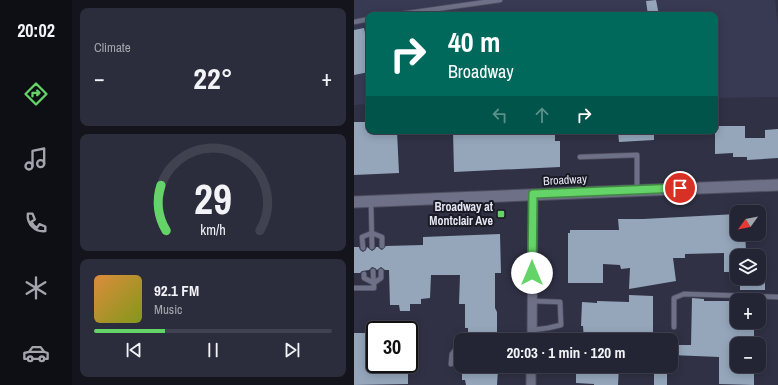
<!DOCTYPE html>
<html lang="en">
<head>
<meta charset="utf-8">
<style>
	body { margin:0; font-family:"Archivo Narrow",sans-serif; background:#2c2d3c; color:#f1f3f6; height:100vh; display:flex; flex-direction:column; font-size:15px; white-space:nowrap }
	* { box-sizing:border-box; margin:0 }
	p { font-size:13px; color:#a3a5ac }
	.icon { flex:none; width:22px; height:22px; fill:none; stroke:currentColor; stroke-width:2; stroke-linecap:round; stroke-linejoin:round }
	.map { position:relative; flex:1; overflow:hidden }
	.drawer { display:flex; flex-direction:column; gap:8px; padding:8px; background:#14141d; width:282px }
	.drawer>* { flex:none }
	.top-card { position:absolute; left:12px; top:12px; width:352px; height:122px; border-radius:8px; box-shadow:0 2px 10px #0003,0 0 0 1px #41424f; background:#00695c; color:#fff; overflow:hidden }
	.needle { width:26px; rotate:237deg }
	.buttons { position:absolute; left:376px; top:205px; display:grid; gap:8px }
	.buttons a { display:grid; place-items:center; width:36px; height:36px; border-radius:8px; background:#242534; box-shadow:0 2px 10px #0003,0 0 0 1px #41424f; font-size:20px }
	.speed { position:absolute; left:12px; top:321px; display:flex; gap:8px; font-size:20px; font-weight:700; text-align:center }
	.speed>* { display:grid; place-content:center; width:52px; height:52px; border-radius:50%; background:#242534; box-shadow:0 2px 10px #0003,0 0 0 1px #41424f; line-height:1 }
	.speed .limit { border:2px solid #111; border-radius:6px; background:#fff; color:#111 }
	.pin { position:absolute; display:grid; place-items:center; width:34px; height:34px; color:#fff; margin:-17px; border:2px solid #fff; border-radius:50%; box-shadow:0 1px 4px #0007 }
	.me { position:absolute; width:44px; margin:-22px; rotate:0deg; stroke-linejoin:round; filter:drop-shadow(0 0 3px #0008) }
	.turn { display:flex; align-items:center; gap:14px; height:84px; padding:0 16px; font-size:18px }
	.turn .icon { width:52px; height:52px; stroke-width:2.5 }
	.turn b { display:block; font-size:28px; line-height:34px }
	.lanes { display:flex; align-items:center; height:38px; padding:0 16px; background:#0003; justify-content:center; gap:20px; direction:ltr }
	.lanes .off { opacity:.35 }
	.big { font-size:30px; font-weight:700; line-height:1.1 }
	.drawer .card { flex:1; display:flex; flex-direction:column; justify-content:center; gap:6px; min-width:0; padding:0 14px; border-radius:8px; background:#2c2d3c }
	.drawer .dial { align-items:center; gap:0 }
	.dial svg { height:104px; overflow:visible; fill:none; stroke:#41424f; stroke-width:7; stroke-linecap:round; text-anchor:middle }
	.dial text { fill:#f1f3f6; stroke:none }
	.song { display:flex; align-items:center; gap:12px }
	.cover { width:48px; height:48px; border-radius:6px; background:linear-gradient(135deg,hsl(30 70% 55%),hsl(70 70% 35%)) }
	.played { height:4px; border-radius:2px; background:linear-gradient(90deg,#64d468 30%,#41424f 30%) }
	.keys { display:flex; justify-content:space-around; direction:ltr }
	.heat { display:flex; justify-content:space-between; align-items:center; font-size:22px; direction:ltr }
	.trip { position:absolute; left:100px; top:333px; width:224px; height:40px; border-radius:8px; background:#242534; box-shadow:0 2px 10px #0003,0 0 0 1px #41424f; font-weight:700; line-height:40px; text-align:center }
	main { display:flex; flex:1; min-height:0 }
	.dock { display:flex; flex-direction:column; width:72px; justify-content:space-around; align-items:center; background:#0e0f15; color:#a3a5ac }
	.dock .icon { width:28px; height:28px }
	.dock .active { color:#64d468 }
	.dock b { font-size:18px; color:#f1f3f6 }
	.map>svg:first-child { display:block }
	.built { fill:#383953 }
	.building { fill:#95a6bb }
	.lines { fill:none; stroke-linecap:round; stroke-linejoin:round }
	.service-casing { stroke:#4e4f60; stroke-width:6 }
	.minor-casing { stroke:#4e4f60; stroke-width:11 }
	.secondary-casing { stroke:#4e4f60; stroke-width:13 }
	.service { stroke:#6e7087; stroke-width:4.5 }
	.minor { stroke:#6e7087; stroke-width:9 }
	.secondary { stroke:#6e7087; stroke-width:11 }
	.route-casing { stroke:#418a44; stroke-width:10 }
	.route { stroke:#64d468; stroke-width:7 }
	.poi-dot { fill:#64d468; stroke:#191a23; stroke-width:1.5 }
	.labels { text-anchor:middle; dominant-baseline:central; stroke-width:4; stroke-linejoin:round; paint-order:stroke }
	.street-label { font-size:12px; fill:#e6e7f5; stroke:#191a23 }
	.poi-label { font-size:12px; font-weight:bold; fill:#e6e7f5; stroke:#191a23; text-anchor:end }
</style>
</head>
<body>
<main>
<nav class="dock">
<b>20:02</b>
<svg class="icon active" aria-label="directions" viewBox="0 0 24 24"><path d="M12 3l9 9-9 9-9-9zM9 14v-3h6M13 9l2 2-2 2"/></svg>
<svg class="icon" aria-label="music" viewBox="0 0 24 24"><path d="M9 18V5l10-2v13"/><circle cx="6" cy="18" r="3"/><circle cx="16" cy="16" r="3"/></svg>
<svg class="icon" aria-label="phone" viewBox="0 0 24 24"><path d="M5 4h4l2 5-3 2q2 4 5 5l2-3 5 2v4C11 20 4 13 5 4z"/></svg>
<svg class="icon" aria-label="climate" viewBox="0 0 24 24"><path d="M12 3v18M4 7l16 10M4 17L20 7"/></svg>
<svg class="icon" aria-label="car" viewBox="0 0 24 24"><path d="M5 17H2v-5l4-1 3-4h7l3 4 3 1v5h-3M9 17h6M6 11h13"/><circle cx="7" cy="17" r="2"/><circle cx="17" cy="17" r="2"/></svg>
</nav>
<section class="drawer">
<div class="card"><p>Climate</p>
<div class="heat"><a>−</a><b class="big">22°</b><a>+</a></div>
</div>
<div class="card dial"><svg viewBox="0 0 100 80">
<path d="M14 69A42 42 0 1 1 86 69"/>
<path d="M14 69A42 42 0 0 1 10 34" stroke="#64d468"/>
<text x="50" y="56" font-size="32" font-weight="700">29</text>
<text x="50" y="72" font-size="11">km/h</text>
</svg></div>
<div class="card">
<div class="song"><i class="cover"></i><div><b>92.1 FM</b><p>Music</p></div></div>
<div class="played"></div>
<div class="keys"><svg class="icon" aria-label="previous" viewBox="0 0 24 24"><path d="M18 5L8 12l10 7zM5 5v14"/></svg><svg class="icon" aria-label="pause" viewBox="0 0 24 24"><path d="M8 5v14M16 5v14"/></svg><svg class="icon" aria-label="next" viewBox="0 0 24 24"><path d="M6 5l10 7-10 7zM19 5v14"/></svg></div>
</div>
</section>
<div class="map">
<svg width="424" height="385" viewBox="0 0 424 385">
	<rect width="100%" height="100%" fill="#303145"/>
	<path class="built" d="M0,0H421L424,25V97L361,98V15H15V104L0,105Z"/>
	<path class="building" d="M302,0L305,15H294L292,1Z
		M10,28L15,54V72L0,75V30Z
		M0,122H15V131H43L45,173L0,175Z
		M361,126H391V138H411V130L424,129V158L393,160V157H379V153L361,154Z
		M99,131H201V141H206V167L100,172Z
		M264,131H300V140L265,142Z
		M383,214V234H391L392,250H383V272H370V253L331,254V258H319L322,281L275,289L276,268L267,269L266,265L249,264V283H214V233H216V230H265L264,219H289Z
		M146,234L147,273H141V308L143,312V339L114,338V328H111V304H105L106,275H77L76,298L67,299V304H56V311H46L45,305H36L35,270H31L27,267L23,270L21,268L18,267L15,270L8,271L6,273H0V247H5L6,250L9,252L12,250L13,247L18,251L21,249L22,247H24L26,249L28,250L32,246L69,245V237Z
		M386,278H411V290H386Z
		M275,295L299,296V340H230L229,326H227L228,302L243,303V301L275,302Z
		M338,298L350,299V301H383V322H400V344H383V366H400V385L365,384V357L317,355V345H337Z
		M0,333H21V364H54V384L0,385Z
		M108,366H142V370H144L143,385H112L111,380H108Z
		M222,366L265,367L264,385H240V384L222,383Z
		M300,366H313V385H300Z"/>
	<g class="lines">
		<defs>
			<path id="service" d="M40,15L146,0
				M0,22L15,19
				M226,157L283,155V190
				M17,201L18,247
				M9,248L8,237L18,233L28,237V246
				M10,274V278L20,283L27,278V271
				M0,288H20L19,271
				M320,327V298L330,294L424,297
				M178,330L194,328L207,325L206,302L178,301
				M97,364L98,354L101,350H107"/>
			<path id="minor" d="M178,340L179,194
				M177,385V366"/>
			<path id="secondary" d="M0,202L424,185"/>
		</defs>
		<use href="#service" class="service-casing"/>
		<use href="#minor" class="minor-casing"/>
		<use href="#secondary" class="secondary-casing"/>
		<use href="#service" class="service"/>
		<use href="#minor" class="minor"/>
		<use href="#secondary" class="secondary"/>
	</g>
	<g class="lines">
		<defs>
			<path id="route" d="M178,273L179,194L326,188"/>
		</defs>
		<use href="#route" class="route-casing"/>
		<use href="#route" class="route"/>
	</g>
	<rect class="poi-dot" x="143" y="210" width="8" height="8" rx="2"/>
	<g class="labels">
		<g class="street-label">
			<text transform="translate(211 180) rotate(-3)">Broadway</text>
		</g>
		<g class="poi-label">
			<text x="139" y="207">Broadway at<tspan x="139" dy="14">Montclair Ave</tspan></text>
		</g>
	</g>
</svg>
<div class="buttons">
<a><svg class="needle" viewBox="-14 -14 28 28"><path d="M0-13l5 13h-10z" fill="#e53935"/><path d="M0 13l5-13h-10z" fill="#a3a5ac"/></svg></a>
<a><svg class="icon" aria-label="layers" viewBox="0 0 24 24"><path d="M12 4l9 5-9 5-9-5zM3 14l9 5 9-5"/></svg></a>
<a>+</a>
<a>−</a>
</div>
<div class="speed"><div class="limit">30</div></div>
<div class="pin" style="left:326px;top:188px;background:#d93025"><svg class="icon" aria-label="arrive" viewBox="0 0 24 24"><path d="M6 21V4h12l-3 4 3 4H6"/></svg></div>
<svg class="me" style="left:178px;top:273px" viewBox="-20 -20 40 40"><circle r="19" fill="#fff"/><path d="M0-13L10 11 0 6-10 11z" fill="#64d468"/></svg>
<div class="trip">20:03 · 1 min · 120 m</div>
<div class="top-card">
<div class="turn"><svg class="icon" aria-label="right" viewBox="0 0 24 24"><path d="M7 20v-9h11M14 6l5 5-5 5"/></svg><div><b>40 m</b>Broadway</div></div>
<div class="lanes"><svg class="icon off" aria-label="left" viewBox="0 0 24 24"><path d="M17 20v-9H6M10 6l-5 5 5 5"/></svg><svg class="icon off" aria-label="ahead" viewBox="0 0 24 24"><path d="M12 20V5M6 11l6-6 6 6"/></svg><svg class="icon" aria-label="right" viewBox="0 0 24 24"><path d="M7 20v-9h11M14 6l5 5-5 5"/></svg></div>
</div>
</div>
</main>
</body>
</html>
